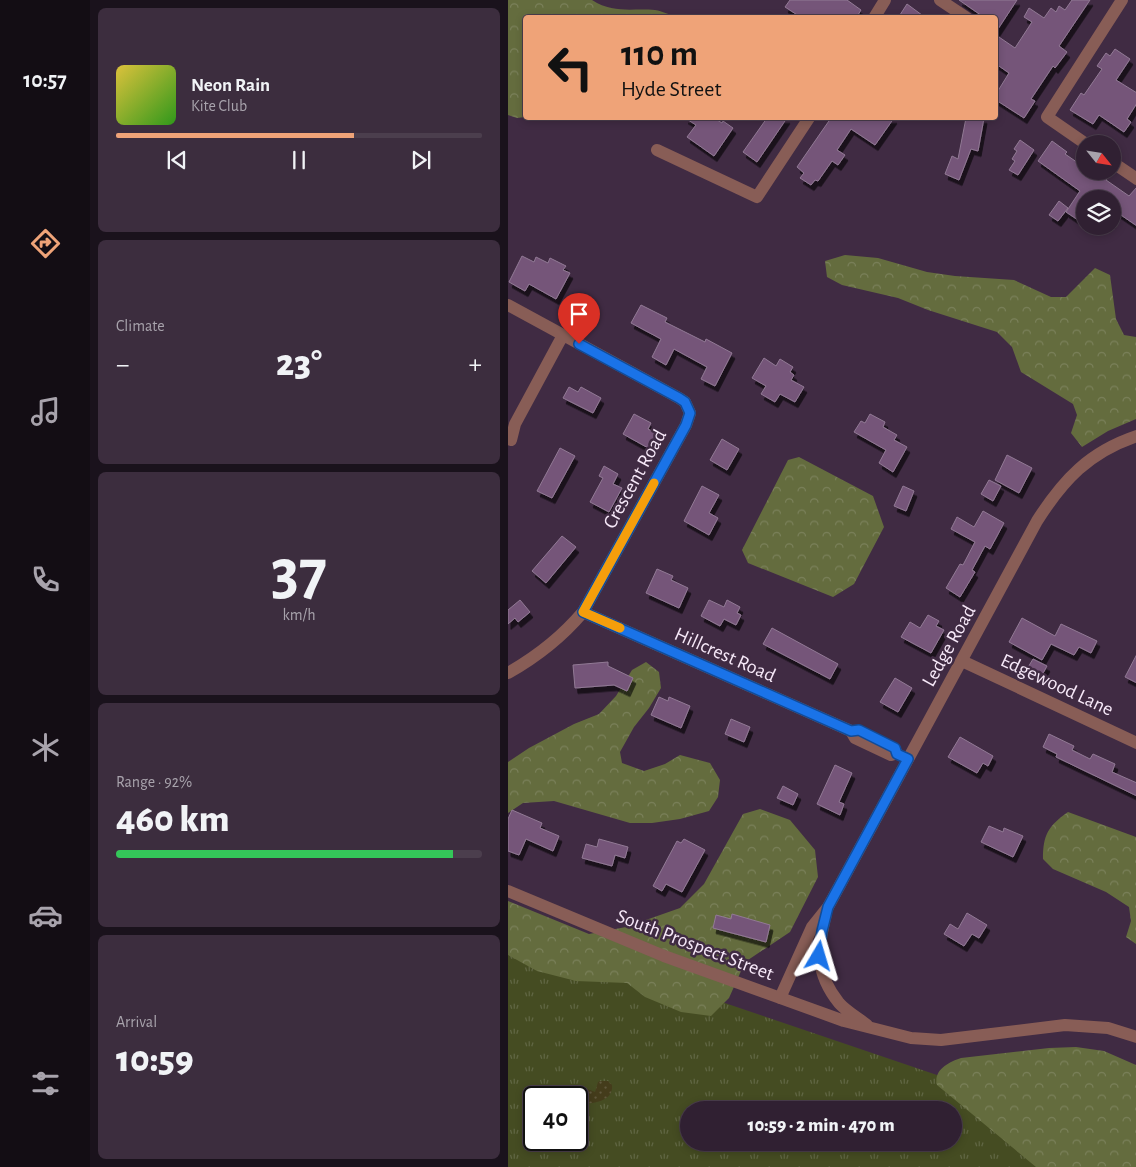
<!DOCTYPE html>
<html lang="en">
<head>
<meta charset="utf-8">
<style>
	body { margin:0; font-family:"Alegreya Sans",sans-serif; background:#3c2d3e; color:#f1f3f6; height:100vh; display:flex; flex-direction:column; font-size:19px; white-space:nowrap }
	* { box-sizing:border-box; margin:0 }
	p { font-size:16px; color:#a8a3ac }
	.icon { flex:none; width:28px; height:28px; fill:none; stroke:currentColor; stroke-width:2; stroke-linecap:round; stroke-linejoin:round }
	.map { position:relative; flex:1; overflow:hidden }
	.details { display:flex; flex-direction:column; gap:8px; padding:8px; background:#1a121c; width:418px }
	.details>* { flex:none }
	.hud { position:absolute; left:15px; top:15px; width:475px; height:105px; border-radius:5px; box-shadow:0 2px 8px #0003,0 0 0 1px #4b3e4d; background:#efa378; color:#111; overflow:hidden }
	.needle { width:32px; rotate:120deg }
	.fabs { position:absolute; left:568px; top:135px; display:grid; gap:10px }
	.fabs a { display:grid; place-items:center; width:45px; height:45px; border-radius:50%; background:#302032; box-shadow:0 2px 8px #0003,0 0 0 1px #4b3e4d; font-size:25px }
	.speed { position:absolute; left:15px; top:1086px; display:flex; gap:10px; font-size:25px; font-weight:700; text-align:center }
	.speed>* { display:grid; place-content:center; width:65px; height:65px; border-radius:50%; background:#302032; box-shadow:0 2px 8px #0003,0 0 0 1px #4b3e4d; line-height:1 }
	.speed .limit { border:2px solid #111; border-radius:8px; background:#fff; color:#111 }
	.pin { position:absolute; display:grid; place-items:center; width:42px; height:42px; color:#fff; margin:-51px -21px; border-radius:50% 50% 50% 0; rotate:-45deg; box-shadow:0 0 5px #0007 }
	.pin .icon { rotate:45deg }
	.me { position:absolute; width:55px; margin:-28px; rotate:7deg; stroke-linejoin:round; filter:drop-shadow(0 0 4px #0008) }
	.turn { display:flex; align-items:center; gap:18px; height:105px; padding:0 15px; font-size:22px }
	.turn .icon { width:65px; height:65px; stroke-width:2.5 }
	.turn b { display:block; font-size:35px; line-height:42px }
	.big { font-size:38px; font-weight:800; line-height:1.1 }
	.details .widget { flex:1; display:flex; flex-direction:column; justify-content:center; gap:8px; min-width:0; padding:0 18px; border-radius:8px; background:#3c2d3e }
	.details .dial { align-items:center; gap:0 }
	.dial b { font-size:65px; line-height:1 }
	.song { display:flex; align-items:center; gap:15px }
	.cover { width:60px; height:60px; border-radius:8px; background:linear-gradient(135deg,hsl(50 70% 55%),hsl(110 70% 35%)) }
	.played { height:5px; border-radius:2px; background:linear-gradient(90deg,#efa378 65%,#4b3e4d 65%) }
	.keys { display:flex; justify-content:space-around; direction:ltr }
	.heat { display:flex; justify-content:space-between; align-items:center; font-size:28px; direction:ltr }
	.charge { height:8px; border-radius:4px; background:linear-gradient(90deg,#34c759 92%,#4b3e4d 0) }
	.trip { position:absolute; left:172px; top:1101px; width:282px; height:50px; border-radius:25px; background:#302032; box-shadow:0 2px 8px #0003,0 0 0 1px #4b3e4d; font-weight:800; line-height:50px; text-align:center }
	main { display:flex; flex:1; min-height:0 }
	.tab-bar { display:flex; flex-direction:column; width:90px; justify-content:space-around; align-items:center; background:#130d14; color:#a8a3ac }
	.tab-bar .icon { width:35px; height:35px }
	.tab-bar .on { color:#efa378 }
	.tab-bar b { font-size:22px; color:#f1f3f6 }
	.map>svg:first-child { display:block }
	.grass { fill:url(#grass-tufts); fill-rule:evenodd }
	.forest { fill:url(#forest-crowns) }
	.sand { fill:url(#sand-dots) }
	.building { fill:#745579; stroke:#927a95; filter:url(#shadow) }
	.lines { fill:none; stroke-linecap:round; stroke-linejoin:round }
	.minor { stroke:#885d56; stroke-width:12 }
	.route-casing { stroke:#114b97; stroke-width:12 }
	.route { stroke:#1a73e8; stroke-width:9 }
	.slow { stroke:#f59e0b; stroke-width:9 }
	.labels { text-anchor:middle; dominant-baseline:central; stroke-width:5; stroke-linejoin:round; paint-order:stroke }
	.street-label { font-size:20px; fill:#f6e8f8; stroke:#402b43 }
</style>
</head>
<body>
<main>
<nav class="tab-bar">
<b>10:57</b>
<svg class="icon on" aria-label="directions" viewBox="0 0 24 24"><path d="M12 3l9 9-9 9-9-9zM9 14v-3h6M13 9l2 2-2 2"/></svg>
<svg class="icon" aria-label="music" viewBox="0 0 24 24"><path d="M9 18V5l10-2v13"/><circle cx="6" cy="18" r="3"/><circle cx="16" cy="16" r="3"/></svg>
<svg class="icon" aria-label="phone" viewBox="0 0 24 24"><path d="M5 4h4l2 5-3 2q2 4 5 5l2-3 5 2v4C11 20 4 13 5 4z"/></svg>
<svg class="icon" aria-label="climate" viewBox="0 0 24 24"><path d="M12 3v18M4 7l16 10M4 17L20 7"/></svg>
<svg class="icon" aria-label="car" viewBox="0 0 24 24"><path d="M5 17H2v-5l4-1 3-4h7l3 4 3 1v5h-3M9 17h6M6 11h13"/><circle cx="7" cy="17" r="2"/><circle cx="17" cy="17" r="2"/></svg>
<svg class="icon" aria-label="filters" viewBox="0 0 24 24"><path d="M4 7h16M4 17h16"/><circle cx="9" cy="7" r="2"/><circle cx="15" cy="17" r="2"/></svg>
</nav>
<section class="details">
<div class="widget">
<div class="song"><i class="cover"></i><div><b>Neon Rain</b><p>Kite Club</p></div></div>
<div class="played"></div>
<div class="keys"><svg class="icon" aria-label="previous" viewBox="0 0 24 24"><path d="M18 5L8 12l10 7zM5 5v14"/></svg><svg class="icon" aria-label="pause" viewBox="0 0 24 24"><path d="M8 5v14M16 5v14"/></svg><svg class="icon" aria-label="next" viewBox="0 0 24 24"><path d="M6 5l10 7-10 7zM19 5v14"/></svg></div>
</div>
<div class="widget"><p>Climate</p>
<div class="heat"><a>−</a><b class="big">23°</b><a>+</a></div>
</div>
<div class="widget dial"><b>37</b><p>km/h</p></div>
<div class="widget"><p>Range · 92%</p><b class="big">460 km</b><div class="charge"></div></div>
<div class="widget"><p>Arrival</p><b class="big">10:59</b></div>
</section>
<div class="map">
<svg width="629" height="1167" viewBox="0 0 629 1167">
	<defs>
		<pattern id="grass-tufts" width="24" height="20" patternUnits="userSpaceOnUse" patternTransform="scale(1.25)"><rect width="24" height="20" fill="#454c22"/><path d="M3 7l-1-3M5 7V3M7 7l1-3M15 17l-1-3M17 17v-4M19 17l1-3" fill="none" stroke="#606643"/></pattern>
		<pattern id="forest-crowns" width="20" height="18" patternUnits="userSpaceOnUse" patternTransform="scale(1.25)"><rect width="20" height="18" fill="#646c3e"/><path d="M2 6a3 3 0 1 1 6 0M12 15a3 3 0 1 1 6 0" fill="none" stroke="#7b815b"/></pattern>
		<pattern id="sand-dots" width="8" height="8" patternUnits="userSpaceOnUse" patternTransform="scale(1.25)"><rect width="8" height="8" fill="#443c1b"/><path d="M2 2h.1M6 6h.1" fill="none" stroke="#60583d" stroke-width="1.8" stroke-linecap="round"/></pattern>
		<filter id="shadow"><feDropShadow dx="3" dy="5.5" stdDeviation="0" flood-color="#0009"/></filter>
	</defs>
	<rect width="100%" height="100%" fill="#402b43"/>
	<path class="grass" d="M0,916L211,1001L429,1075L556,1167H0ZM26,1098H69V1140H26ZM181,1110H446V1142H181Z"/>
	<path class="forest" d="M0,0H84C106,14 123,8 147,10C154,11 162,15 170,17L18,18L17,117L9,118L0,115Z
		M337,255L370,258L419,272L447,276L506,280L543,297H558L587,268L602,275L608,319L616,335L628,337V419L600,431L574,447L563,433L569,415L565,404L513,372L504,347L489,332L420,310L390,298L334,285L319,277L317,261Z
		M291,457L365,496L376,527L346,584L325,597L240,563L234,550L280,460Z
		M138,662L151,672L153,688L141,708L126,727L112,752L114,763L136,771L157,764L172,755L202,763L212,780L210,797L201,811L172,819L144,823H122L46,801L15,803L0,813V762L21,748L66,724L91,714L108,696L124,670Z
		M252,809L282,820L307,850L310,877L282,932L237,962L221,998L203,1016L173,1012L137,997L119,983L68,981L29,971L0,955V901L81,934L118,927L172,908L196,884L235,814Z
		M560,812L628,837V944L618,937L623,921L621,907L598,892L545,869L535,859C535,835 540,826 560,812Z
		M568,1047L596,1051L628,1065V1167H528L429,1085C425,1070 441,1062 453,1058L541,1048Z"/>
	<path class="sand" d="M92,1081H100L104,1085C106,1102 83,1104 70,1104L69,1098L67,1097L69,1091L77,1088L87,1092L90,1082Z"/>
	<path class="building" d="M282,0H339L353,10L348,18H294L277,7Z
		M451,0H509L488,32V18H477Z
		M564,0H582L551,46L559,52L547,68L545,66L523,99L527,101L516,118L488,100V94L501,73L488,64V35L507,48L524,22L516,17L521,8L536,18L543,8L548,12L551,6L557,10Z
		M399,4L418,18H390Z
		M607,49L622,59L608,80L629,93V103L619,119L623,122L616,132L591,115L585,124L562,110L573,93L576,95L594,69L589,66L598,53L602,56Z
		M177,118H206L214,123L215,121L225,128L206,156L179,137L188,125Z
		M259,118H279L249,162L235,152Z
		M323,118H386L367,145L343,129L329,150L337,155L330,165L324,161L310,181L307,180L303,185L292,178L296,173L289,167Z
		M458,118H476L470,151L463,149L451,180L437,174L444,156L450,159Z
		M512,140L526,150L510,175L501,170L507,161L504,159L509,151L506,149Z
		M544,141L559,152L557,154L576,167V171H590L600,178L598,180L621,196L629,187V226L610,213L604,223V199H576V224L558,212L572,191L530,161Z
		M551,201L560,208L550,221L541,215Z
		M14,256L26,262L28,257L40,263L42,258L58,266L55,270L62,273L48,299L21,284L17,291L1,282Z
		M133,305L159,318L157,322L197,342L198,339L224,353L207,386L193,379L199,367L166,349L158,365L144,357L153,339L123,323Z
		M256,358L268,366L272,359L285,367L282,372L286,375L283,380L296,387L287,402L272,394L267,402L253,394L258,386L244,378Z
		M61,387L70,392L73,387L93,398L85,413L55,398Z
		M126,414L143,423L140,429L149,434L142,449L115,434Z
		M362,414L377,422L375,427L389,435L386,440L399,447L385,472L371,463L378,450L346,432L353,421L357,423Z
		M214,439L231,449L219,470L202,460Z
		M52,448L67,456L44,498L29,491Z
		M499,455L524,468L511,493L487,480Z
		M96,466L110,474L105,484L114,488L101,512L82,502L95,478L91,476Z
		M481,480L493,486L485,501L473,494Z
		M194,486L211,495L201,513L210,518L201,535L176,521Z
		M395,486L406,491L398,511L386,506Z
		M475,511L496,523L482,549L477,546L464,570L467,572L452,597L438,588L452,564L455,565L467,542L443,529L449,517L466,527Z
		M54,536L68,547L38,583L24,571Z
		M149,569L165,576L163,580L180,588L171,608L138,593Z
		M12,600L22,612L10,622L7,618L0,624V610Z
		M201,600L216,607L219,600L232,607L229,613L233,615L228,625L216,619L212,626L193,616Z
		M420,615L431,621L428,626L436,630L423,653L393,637L402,622L412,628Z
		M514,618L547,636L553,624L589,641L583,653L571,647L566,655L543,644L534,660L501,642Z
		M264,628L330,664L322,679L255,644Z
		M629,654V683L617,677Z
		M525,659L539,666L533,677L519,669Z
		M100,662V666L125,678L119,691L106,685L67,688L65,665Z
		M387,678L404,688L390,712L372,702Z
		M151,697L160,701L161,697L182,706L173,728L143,715Z
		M223,719L242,727L236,742L217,734Z
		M541,734L566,746L564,750L582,759L585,754L607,764L604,772L629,783V796L548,757L549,754L535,747Z
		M452,737L485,756L480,766L475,763L469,773L440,757Z
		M327,765L344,773L331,802L336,804L332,815L309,804Z
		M275,786L290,794L285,805L269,798Z
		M4,810L34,823L32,828L51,836L45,851L18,839L11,855L0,851V819Z
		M481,826L495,832L496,828L515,836L505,857L473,842Z
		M91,839L120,847L117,858L107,855L104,866L74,858L78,844L89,847Z
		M176,839L197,850L174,892L158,884L154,891L145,886L169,841L173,843Z
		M459,913L479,925L471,938L464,934L456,946L436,934L442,924L450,929Z
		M224,914L262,925L258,942L205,928L208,915L223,919Z"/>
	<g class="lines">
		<path class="minor" d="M432,0L459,18
			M366,18L377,0
			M578,144L539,117L614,0
			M149,150L249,197L301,118
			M604,162L629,179
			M0,305L171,398L177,402L182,413L178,425L75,612C53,638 30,656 0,673
			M3,440L7,424L55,335
			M75,612L343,731L347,738L383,755L389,753
			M454,661L629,743
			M0,891L156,956L336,1021L403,1038L433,1040L557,1025L600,1028L629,1037
			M318,914C309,949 307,973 331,1003C338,1011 350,1018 359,1025
			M272,998L304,927L320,907L529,521C555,480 581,452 629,436"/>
	</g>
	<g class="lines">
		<defs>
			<path id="route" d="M71,344L171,398L177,402L182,413L178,425L75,612L343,731L351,730L387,748L389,754L400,759L320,907L314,931L311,956"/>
		</defs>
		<use href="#route" class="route-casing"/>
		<use href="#route" class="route"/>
		<path class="slow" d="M112,628L75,612L146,483"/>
	</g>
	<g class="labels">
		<g class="street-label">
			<text transform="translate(127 479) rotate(-61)">Crescent Road</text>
			<text transform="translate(441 646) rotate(-61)">Ledge Road</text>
			<text transform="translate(217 655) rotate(24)">Hillcrest Road</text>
			<text transform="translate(549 685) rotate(25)">Edgewood Lane</text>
			<text transform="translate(187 945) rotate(21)">South Prospect Street</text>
		</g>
	</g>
</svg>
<div class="fabs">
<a><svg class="needle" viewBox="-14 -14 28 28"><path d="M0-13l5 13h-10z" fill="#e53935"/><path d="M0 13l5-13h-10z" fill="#a8a3ac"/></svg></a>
<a><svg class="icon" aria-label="layers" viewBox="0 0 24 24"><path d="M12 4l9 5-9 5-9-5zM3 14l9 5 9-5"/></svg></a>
</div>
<div class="speed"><div class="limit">40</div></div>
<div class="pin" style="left:71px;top:344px;background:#d93025"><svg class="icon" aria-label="arrive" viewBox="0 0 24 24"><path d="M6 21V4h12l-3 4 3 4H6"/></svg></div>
<svg class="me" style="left:311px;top:956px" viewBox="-20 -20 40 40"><path d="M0-17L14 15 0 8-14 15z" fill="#1a73e8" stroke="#fff" stroke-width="4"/></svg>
<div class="trip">10:59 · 2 min · 470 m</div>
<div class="hud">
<div class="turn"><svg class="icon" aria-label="left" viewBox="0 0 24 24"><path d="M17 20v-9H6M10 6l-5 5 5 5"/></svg><div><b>110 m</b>Hyde Street</div></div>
</div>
</div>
</main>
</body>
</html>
